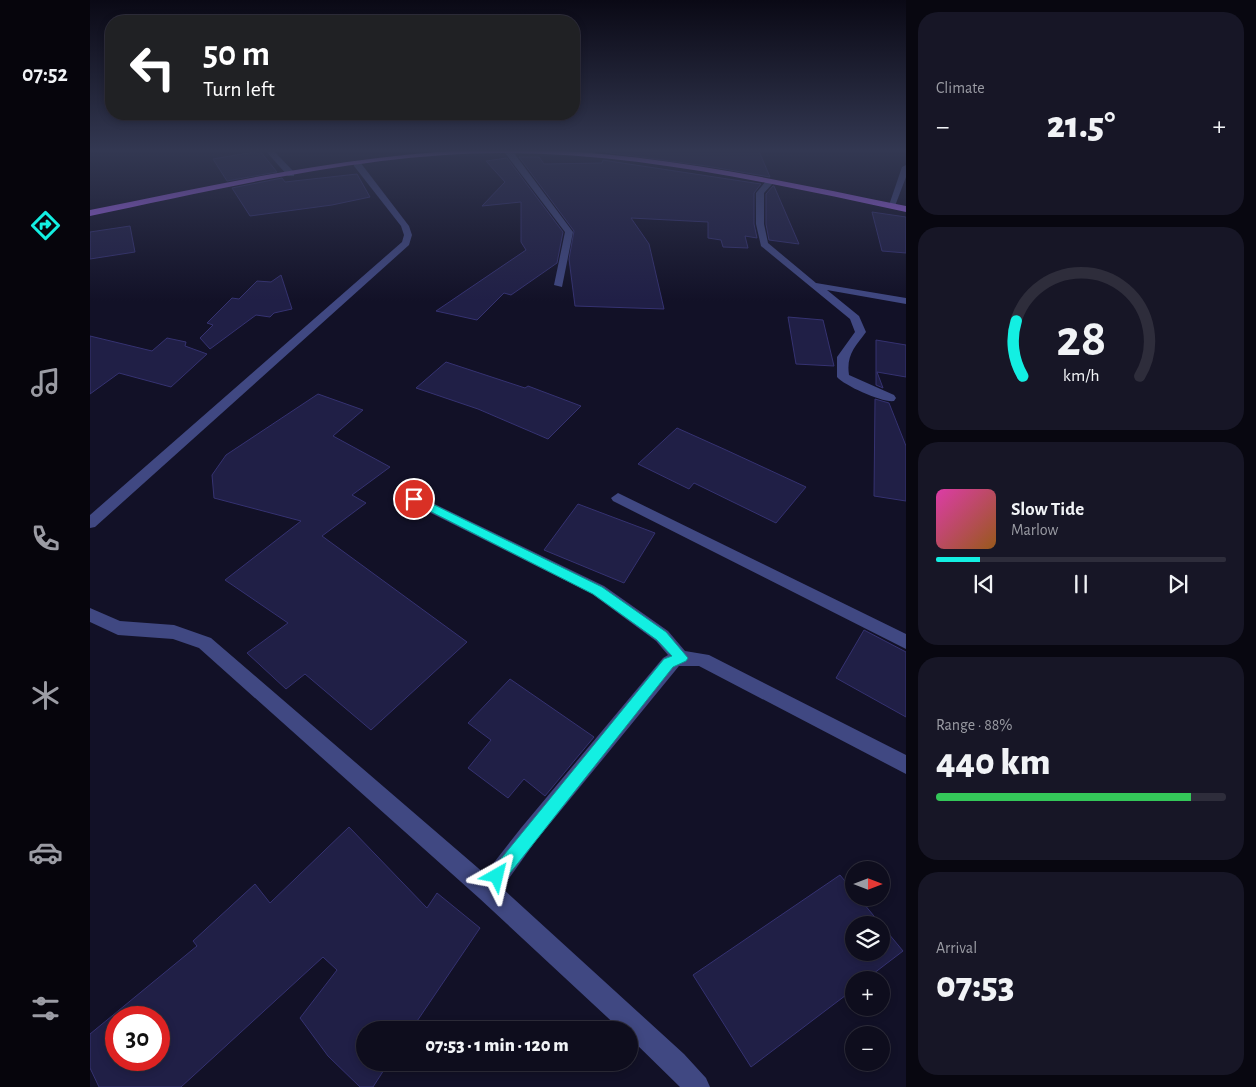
<!DOCTYPE html>
<html lang="en">
<head>
<meta charset="utf-8">
<style>
	body { margin:0; font-family:"Alegreya Sans",sans-serif; background:#171626; color:#f1f3f6; height:100vh; display:flex; flex-direction:column; font-size:19px; white-space:nowrap }
	* { box-sizing:border-box; margin:0 }
	p { font-size:16px; color:#9b9ca4 }
	.icon { flex:none; width:28px; height:28px; fill:none; stroke:currentColor; stroke-width:2; stroke-linecap:round; stroke-linejoin:round }
	.map { position:relative; flex:1; overflow:hidden }
	.drawer { display:flex; flex-direction:column; gap:12px; padding:12px; background:#080710; width:350px }
	.drawer>* { flex:none }
	.top-card { position:absolute; left:15px; top:15px; width:475px; height:105px; border-radius:20px; box-shadow:0 2px 8px #0003,0 0 0 1px #2e2d3b; background:#202124; color:#fff; overflow:hidden }
	.needle { width:32px; rotate:90deg }
	.buttons { position:absolute; left:755px; top:861px; display:grid; gap:10px }
	.buttons a { display:grid; place-items:center; width:45px; height:45px; border-radius:50%; background:#0e0d1d; box-shadow:0 2px 8px #0003,0 0 0 1px #2e2d3b; font-size:25px }
	.speed { position:absolute; left:15px; top:1006px; display:flex; gap:10px; font-size:25px; font-weight:700; text-align:center }
	.speed>* { display:grid; place-content:center; width:65px; height:65px; border-radius:50%; background:#0e0d1d; box-shadow:0 2px 8px #0003,0 0 0 1px #2e2d3b; line-height:1 }
	.speed .limit { border:8px solid #d22; background:#fff; color:#111 }
	.pin { position:absolute; display:grid; place-items:center; width:42px; height:42px; color:#fff; margin:-21px; border:2px solid #fff; border-radius:50%; box-shadow:0 1px 5px #0007 }
	.me { position:absolute; width:55px; margin:-28px; rotate:37deg; stroke-linejoin:round; filter:drop-shadow(0 0 4px #0008) }
	.turn { display:flex; align-items:center; gap:18px; height:105px; padding:0 15px; font-size:22px }
	.turn .icon { width:65px; height:65px; stroke-width:2.5 }
	.turn b { display:block; font-size:35px; line-height:42px }
	.big { font-size:38px; font-weight:800; line-height:1.1 }
	.drawer .tile { flex:1; display:flex; flex-direction:column; justify-content:center; gap:8px; min-width:0; padding:0 18px; border-radius:20px; background:#171626 }
	.drawer .dial { align-items:center; gap:0 }
	.dial svg { height:130px; overflow:visible; fill:none; stroke:#2e2d3b; stroke-width:7; stroke-linecap:round; text-anchor:middle }
	.dial text { fill:#f1f3f6; stroke:none }
	.song { display:flex; align-items:center; gap:15px }
	.cover { width:60px; height:60px; border-radius:8px; background:linear-gradient(135deg,hsl(320 70% 55%),hsl(30 70% 35%)) }
	.played { height:5px; border-radius:2px; background:linear-gradient(90deg,#13efe2 15%,#2e2d3b 15%) }
	.keys { display:flex; justify-content:space-around; direction:ltr }
	.heat { display:flex; justify-content:space-between; align-items:center; font-size:28px; direction:ltr }
	.charge { height:8px; border-radius:4px; background:linear-gradient(90deg,#34c759 88%,#2e2d3b 0) }
	.trip { position:absolute; left:266px; top:1021px; width:282px; height:50px; border-radius:25px; background:#0e0d1d; box-shadow:0 2px 8px #0003,0 0 0 1px #2e2d3b; font-weight:800; line-height:50px; text-align:center }
	main { display:flex; flex:1; min-height:0 }
	.dock { display:flex; flex-direction:column; width:90px; justify-content:space-around; align-items:center; background:#06050c; color:#9b9ca4 }
	.dock .icon { width:35px; height:35px }
	.dock .selected { color:#13efe2 }
	.dock b { font-size:22px; color:#f1f3f6 }
	.map>svg:first-child { display:block }
	.building { fill:#201f46; stroke:#353271; fill-rule:evenodd }
	.lines { fill:none; stroke-linecap:round; stroke-linejoin:round }
	.minor { fill:#404882; fill-rule:evenodd }
	.major { fill:#a968f5; fill-rule:evenodd }
	.route { fill:#13efe2; stroke:#0c9b93 }
</style>
</head>
<body>
<main>
<nav class="dock">
<b>07:52</b>
<svg class="icon selected" aria-label="directions" viewBox="0 0 24 24"><path d="M12 3l9 9-9 9-9-9zM9 14v-3h6M13 9l2 2-2 2"/></svg>
<svg class="icon" aria-label="music" viewBox="0 0 24 24"><path d="M9 18V5l10-2v13"/><circle cx="6" cy="18" r="3"/><circle cx="16" cy="16" r="3"/></svg>
<svg class="icon" aria-label="phone" viewBox="0 0 24 24"><path d="M5 4h4l2 5-3 2q2 4 5 5l2-3 5 2v4C11 20 4 13 5 4z"/></svg>
<svg class="icon" aria-label="climate" viewBox="0 0 24 24"><path d="M12 3v18M4 7l16 10M4 17L20 7"/></svg>
<svg class="icon" aria-label="car" viewBox="0 0 24 24"><path d="M5 17H2v-5l4-1 3-4h7l3 4 3 1v5h-3M9 17h6M6 11h13"/><circle cx="7" cy="17" r="2"/><circle cx="17" cy="17" r="2"/></svg>
<svg class="icon" aria-label="filters" viewBox="0 0 24 24"><path d="M4 7h16M4 17h16"/><circle cx="9" cy="7" r="2"/><circle cx="15" cy="17" r="2"/></svg>
</nav>
<div class="map">
<svg width="816" height="1087" viewBox="0 0 816 1087">
	<rect width="100%" height="100%" fill="#121127"/>
	<path class="building" d="M516,149H668L680,177L616,166L514,152Z
		M170,151L187,172L137,181L123,159Z
		M429,157H449L454,164L512,163L513,160L519,161L671,184L664,193V224L667,238L655,236L658,248L633,247L631,240L618,238V222L541,218L559,244L574,309L485,306L479,259L484,231Z
		M417,158L473,232L467,263L421,295L414,293L387,320L346,311L436,250L431,242V202L392,206L415,182L396,161Z
		M267,174L280,197L242,205L160,216L142,188L192,178L195,182Z
		M683,186H684L709,244L679,240L676,224V194Z
		M782,212L816,217V253L792,251Z
		M40,226L45,252L0,259V232Z
		M191,275L202,309L184,313L180,317L166,315L120,349L110,338L123,325L117,323L142,298L149,299L167,281L181,282Z
		M698,317L733,320L744,366L706,364Z
		M0,336L62,351L77,338L96,342L95,346L117,354L81,387L29,373L0,394Z
		M786,340L816,345V377L787,372L793,388L786,385Z
		M356,362L435,388L438,386L491,406L458,439L388,409L326,388Z
		M228,394L273,410L243,436L300,467L262,495L276,503L232,536L377,642L281,730L215,674L196,689L157,653L198,623L135,580L211,521L124,498L122,475L136,455Z
		M785,399L799,403L816,446V501L784,496Z
		M587,428L636,450L716,487L686,523L604,483L599,489L548,464Z
		M488,504L565,533L534,583L454,550Z
		M774,630L816,652V717L746,678Z
		M420,679L504,737L455,796L434,779L418,798L378,768L401,740L378,723Z
		M259,827L337,908L347,893L390,928L321,1030H275V1062H299L283,1087H270L238,1056L210,1018L247,970L233,957L91,1087H9L0,1068V1034L107,946L103,941L165,884L180,903ZM26,1018H69V1060H26Z
		M750,875L764,892V898H769L813,951L775,980H764V989L661,1067L603,975ZM764,925H791V952H764Z"/>
	<g class="lines">
		<path class="minor" d="M174,149H182L204,172V176H198Z
			M415,149H421L483,232L472,287L464,285L475,232L415,153Z
			M503,149H514L495,156L491,154Z
			M264,162H270L319,226L322,235L319,245L5,527L0,528V515L312,242L314,235L311,226L264,166Z
			M816,165V177L805,206L798,208L812,167Z
			M676,181L683,183L674,193V224L678,243L726,283L816,298V304L737,290L769,316L776,332C765,347 756,355 759,375L804,395L806,398L804,401C793,403 755,386 747,377V357L765,332L760,319L671,246L666,224V193Z
			M528,493L816,634V649L523,501L521,498Z
			M324,494L514,586L578,631L595,651L619,655L816,755V774L609,666H589L445,842L412,888L594,1054L616,1078L620,1087H590L540,1038V1030H531L389,898L109,648L83,639L28,635L0,622V608L30,621L84,625L121,638L395,874L431,828L573,658L578,655L566,641L502,594L319,502L317,499L319,496Z"/>
		<path class="major" d="M412,149C549,149 683,179 816,206V212C685,184 553,154 418,153C283,152 133,188 0,216V210C135,183 274,151 412,149Z"/>
	</g>
	<linearGradient id="sky" x2="0" y2="1"><stop stop-color="#0a0915"/><stop offset="0.5" stop-color="#333852"/><stop offset="1" stop-color="#333852" stop-opacity="0"/></linearGradient>
	<rect width="816" height="301" fill="url(#sky)"/>
	<path class="route" d="M324,495L512,587L576,632L598,658L596,661L583,667L413,882L407,885L401,882L399,876L401,871L574,659L582,656L567,640L503,594L320,501V496Z"/>
</svg>
<div class="buttons">
<a><svg class="needle" viewBox="-14 -14 28 28"><path d="M0-13l5 13h-10z" fill="#e53935"/><path d="M0 13l5-13h-10z" fill="#9b9ca4"/></svg></a>
<a><svg class="icon" aria-label="layers" viewBox="0 0 24 24"><path d="M12 4l9 5-9 5-9-5zM3 14l9 5 9-5"/></svg></a>
<a>+</a>
<a>−</a>
</div>
<div class="speed"><div class="limit">30</div></div>
<div class="pin" style="left:324px;top:499px;background:#d93025"><svg class="icon" aria-label="arrive" viewBox="0 0 24 24"><path d="M6 21V4h12l-3 4 3 4H6"/></svg></div>
<svg class="me" style="left:407px;top:876px" viewBox="-20 -20 40 40"><path d="M0-17L14 15 0 8-14 15z" fill="#13efe2" stroke="#fff" stroke-width="4"/></svg>
<div class="trip">07:53 · 1 min · 120 m</div>
<div class="top-card">
<div class="turn"><svg class="icon" aria-label="left" viewBox="0 0 24 24"><path d="M17 20v-9H6M10 6l-5 5 5 5"/></svg><div><b>50 m</b>Turn left</div></div>
</div>
</div>
<section class="drawer">
<div class="tile"><p>Climate</p>
<div class="heat"><a>−</a><b class="big">21.5°</b><a>+</a></div>
</div>
<div class="tile dial"><svg viewBox="0 0 100 80">
<path d="M14 69A42 42 0 1 1 86 69"/>
<path d="M14 69A42 42 0 0 1 10 35" stroke="#13efe2"/>
<text x="50" y="56" font-size="32" font-weight="700">28</text>
<text x="50" y="72" font-size="11">km/h</text>
</svg></div>
<div class="tile">
<div class="song"><i class="cover"></i><div><b>Slow Tide</b><p>Marlow</p></div></div>
<div class="played"></div>
<div class="keys"><svg class="icon" aria-label="previous" viewBox="0 0 24 24"><path d="M18 5L8 12l10 7zM5 5v14"/></svg><svg class="icon" aria-label="pause" viewBox="0 0 24 24"><path d="M8 5v14M16 5v14"/></svg><svg class="icon" aria-label="next" viewBox="0 0 24 24"><path d="M6 5l10 7-10 7zM19 5v14"/></svg></div>
</div>
<div class="tile"><p>Range · 88%</p><b class="big">440 km</b><div class="charge"></div></div>
<div class="tile"><p>Arrival</p><b class="big">07:53</b></div>
</section>
</main>
</body>
</html>
